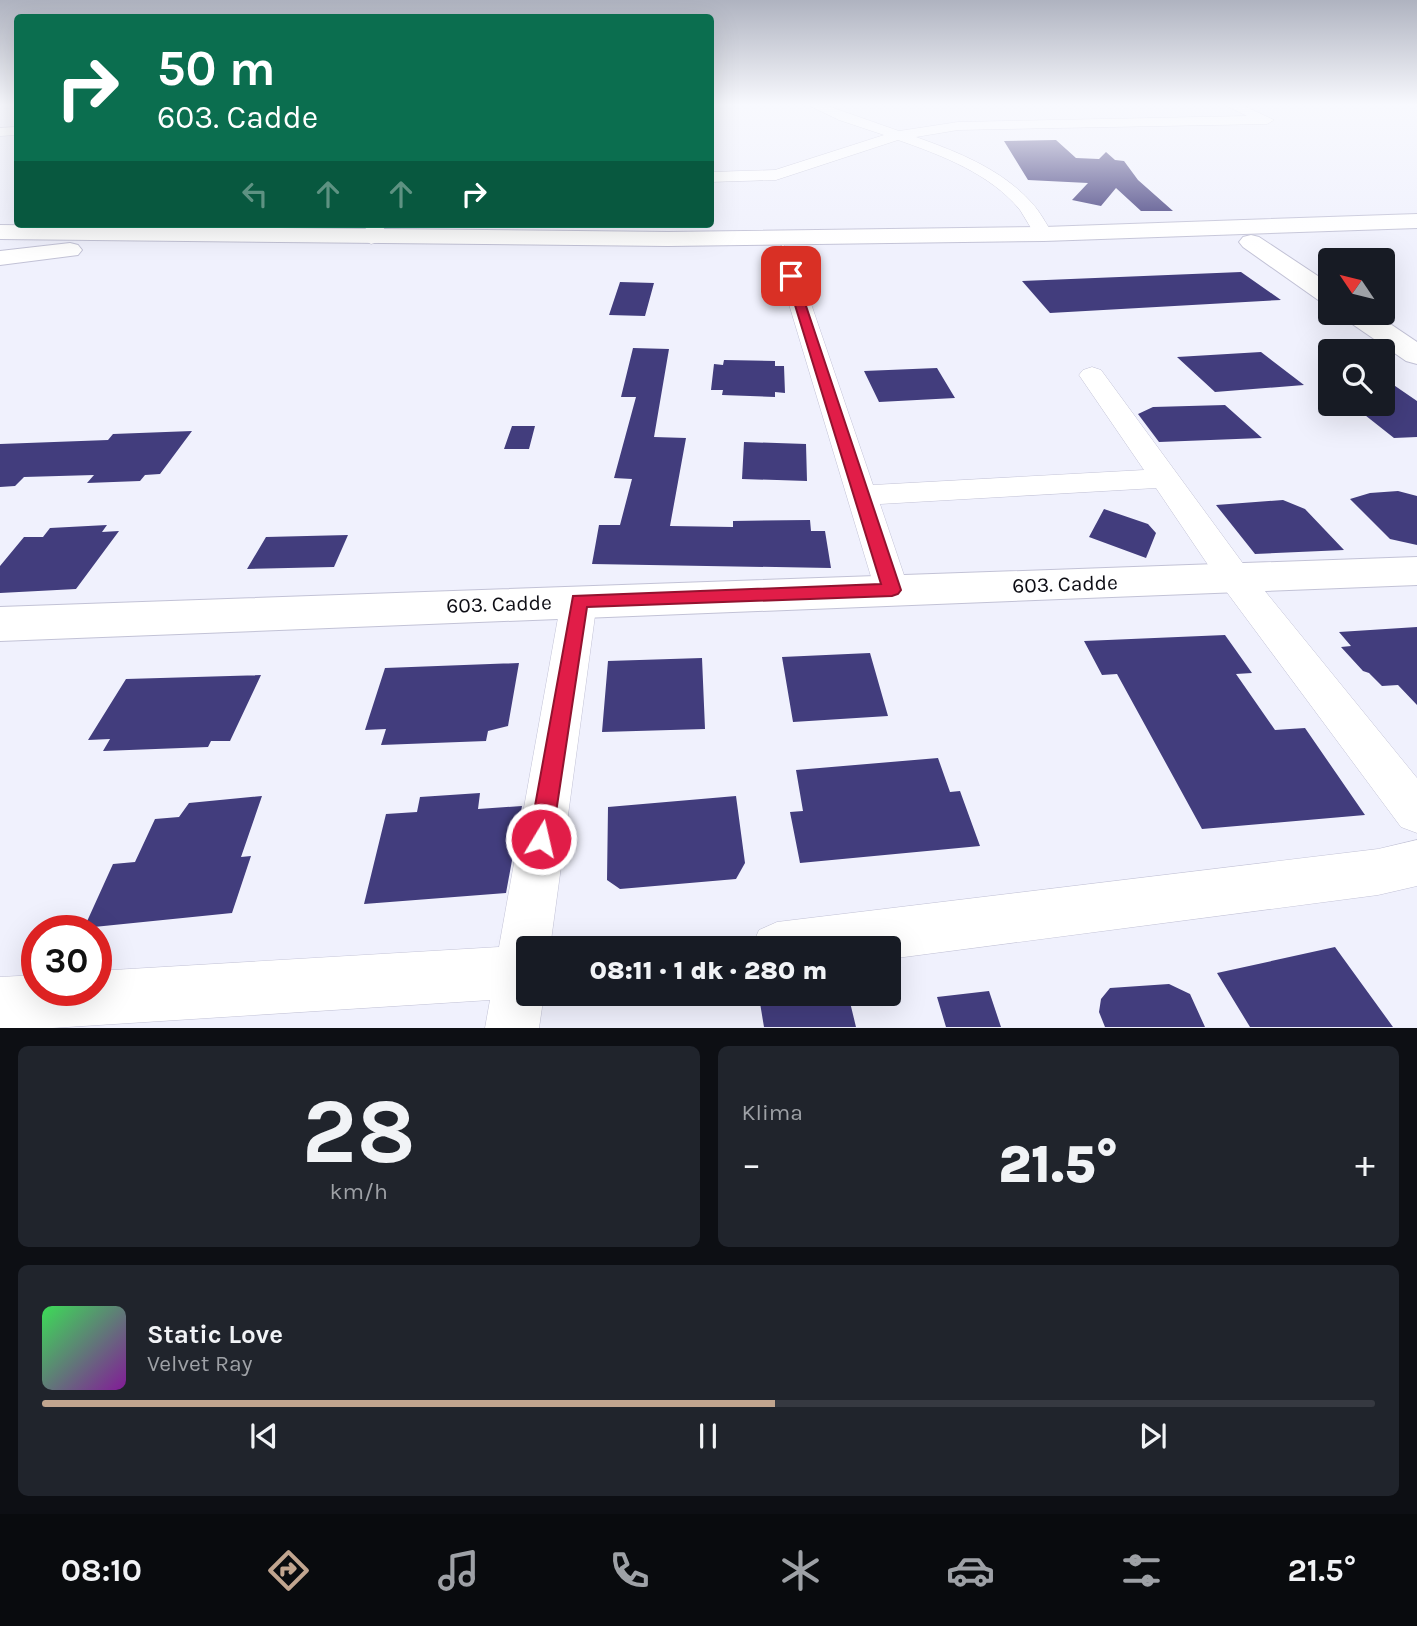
<!DOCTYPE html>
<html lang="tr">
<head>
<meta charset="utf-8">
<style>
	body { margin:0; font-family:Karla,sans-serif; background:#20242c; color:#f1f3f6; height:100vh; display:flex; flex-direction:column; font-size:26px; white-space:nowrap }
	* { box-sizing:border-box; margin:0 }
	p { font-size:23px; color:#9ea1a6 }
	.icon { flex:none; width:38px; height:38px; fill:none; stroke:currentColor; stroke-width:2; stroke-linecap:round; stroke-linejoin:round }
	.map { position:relative; height:1028px; overflow:hidden }
	.details { display:flex; flex-direction:column; gap:18px; padding:18px; background:#0d0f14; flex:1 }
	.details>* { flex:none }
	.top-card { position:absolute; left:14px; top:14px; width:700px; height:214px; border-radius:7px; box-shadow:0 7px 28px #0002; background:#0b6e4f; color:#fff; overflow:hidden }
	.needle { width:46px; rotate:305deg }
	.controls { position:absolute; left:1318px; top:248px; display:grid; gap:14px }
	.controls a { display:grid; place-items:center; width:77px; height:77px; border-radius:7px; background:#171b24; box-shadow:0 7px 28px #0002; font-size:35px }
	.speed { position:absolute; left:21px; top:915px; display:flex; gap:14px; font-size:35px; font-weight:700; text-align:center }
	.speed>* { display:grid; place-content:center; width:91px; height:91px; border-radius:50%; background:#171b24; box-shadow:0 7px 28px #0002; line-height:1 }
	.speed .limit { border:10px solid #d22; background:#fff; color:#111 }
	.pin { position:absolute; display:grid; place-items:center; width:60px; height:60px; color:#fff; margin:-30px; border-radius:14px; box-shadow:0 4px 10px #0006 }
	.me { position:absolute; width:77px; margin:-38px; rotate:9deg; stroke-linejoin:round; filter:drop-shadow(0 0 5px #0008) }
	.turn { display:flex; align-items:center; gap:24px; height:147px; padding:0 28px; font-size:32px }
	.turn .icon { width:91px; height:91px; stroke-width:2.5 }
	.turn b { display:block; font-size:49px; line-height:60px }
	.lanes { display:flex; align-items:center; height:66px; padding:0 28px; background:#0003; justify-content:center; gap:35px; direction:ltr }
	.lanes .off { opacity:.35 }
	.big { font-size:52px; font-weight:800; line-height:1.1 }
	.details .widget { flex:1; display:flex; flex-direction:column; justify-content:center; gap:10px; min-width:0; padding:0 24px; border-radius:10px; background:#20242c }
	.details .dial { align-items:center; gap:0 }
	.dial b { font-size:91px; line-height:1 }
	.song { display:flex; align-items:center; gap:21px }
	.cover { width:84px; height:84px; border-radius:10px; background:linear-gradient(135deg,hsl(130 70% 55%),hsl(290 70% 35%)) }
	.played { height:7px; border-radius:4px; background:linear-gradient(90deg,#c1a58f 55%,#363941 55%) }
	.keys { display:flex; justify-content:space-around; direction:ltr }
	.heat { display:flex; justify-content:space-between; align-items:center; font-size:38px; direction:ltr }
	.details .tiles { flex:1; display:grid; gap:18px; grid-template-columns:1fr 1fr }
	.widget:last-child { grid-column:span 2 }
	.trip { position:absolute; left:516px; top:936px; width:385px; height:70px; border-radius:7px; background:#171b24; box-shadow:0 7px 28px #0002; font-weight:800; line-height:70px; text-align:center }
	.tab-bar { display:flex; height:112px; justify-content:space-around; align-items:center; background:#090b0e; color:#9ea1a6 }
	.tab-bar .icon { width:49px; height:49px }
	.tab-bar .selected { color:#c1a58f }
	.tab-bar b { font-size:32px; color:#f1f3f6 }
	.map>svg:first-child { display:block }
	.building { fill:#423d7d }
	.lines { fill:none; stroke-linecap:round; stroke-linejoin:round }
	.minor-casing { stroke:#c2c2d6; stroke-width:1 }
	.tertiary-casing { stroke:#c2c2d6; stroke-width:2 }
	.secondary-casing { stroke:#c2c2d6; stroke-width:2 }
	.minor { fill:#fff; fill-rule:evenodd }
	.tertiary { fill:#fff; fill-rule:evenodd }
	.secondary { fill:#fff; fill-rule:evenodd }
	.route { fill:#e11d48; stroke:#92132f; stroke-width:2 }
	.labels { text-anchor:middle; dominant-baseline:central; stroke-width:7; stroke-linejoin:round; paint-order:stroke }
	.street-label { font-size:21px; fill:#0e0e15; stroke:#fff }
</style>
</head>
<body>
<div class="map">
<svg width="1417" height="1028" viewBox="0 0 1417 1028">
	<rect width="100%" height="100%" fill="#f0f1fd"/>
	<path class="building" d="M1056,140L1076,158L1099,159L1106,152L1115,160L1124,161L1138,180L1173,211H1141L1116,188L1101,206L1072,200L1088,183L1028,180L1004,141Z
		M1241,272L1281,300L1050,313L1022,281Z
		M620,282L654,283L645,316L609,315Z
		M633,348L669,349L654,437L686,438L670,526L733,527V521L810,520L811,531H825L831,568L592,564L599,525H620L632,479L614,478L636,397H621Z
		M1261,352L1304,385L1215,392L1177,357Z
		M724,360L775,361V366H784L785,393L775,392V397L722,395L723,390H711L714,364L723,365Z
		M937,368L955,398L879,402L864,371Z
		M1382,377L1417,401V437L1394,438L1351,404H1382Z
		M1225,405L1262,438L1159,442L1138,414L1153,407Z
		M512,426H535L529,449H504Z
		M192,431L160,474L145,475L140,481L87,483L94,475L24,477L15,486L0,487V444L108,440L113,434Z
		M744,442L806,444L807,481L742,479Z
		M1398,491L1417,496V545L1390,539L1350,499L1370,493Z
		M1283,500L1305,509L1344,550L1255,554L1216,505Z
		M1104,509L1148,524L1156,533L1146,558L1089,537Z
		M107,525L102,532L119,531L76,589L0,593V566L24,537H43L50,528Z
		M348,535L334,567L247,569L266,537Z
		M1417,627V705L1398,685L1382,686L1369,673L1363,671L1341,647L1351,646L1339,632Z
		M1225,635L1252,673L1236,674L1275,730L1305,728L1365,815L1202,829L1117,674L1102,675L1084,641Z
		M870,653L888,716L793,722L782,657Z
		M702,658L705,729L602,732L608,661Z
		M519,663L508,726L488,731L486,741L381,745L386,729L365,730L385,668Z
		M261,675L230,741H211L208,747L103,751L110,739L88,740L126,679Z
		M938,758L950,792L960,791L980,846L800,863L790,812L803,811L796,770Z
		M480,793L478,809L522,806L506,893L364,904L386,814L417,812L420,797Z
		M262,796L241,857L251,856L232,913L84,928L113,864L135,862L155,819L179,817L189,803Z
		M736,796L745,863L736,879L620,889L607,880L608,807Z
		M1335,947L1393,1027H1250L1217,973Z
		M1169,984L1190,994L1205,1027H1105L1099,1012L1101,999L1110,988Z
		M989,991L1001,1027H946L937,997Z
		M817,994H848L856,1027H764L760,1003Z"/>
	<g class="lines">
		<defs>
			<path id="minor" d="M808,105H825L899,131L958,122L1247,116L1225,105H1242L1274,120L1267,124L958,130L916,137C958,152 1001,169 1031,202C1040,211 1046,224 1053,234L1044,240L1037,238C1031,229 1026,219 1020,210C991,174 941,155 898,140L776,180L710,182V172L775,170L884,135L839,120Z
				M18,127V135L0,136V128Z
				M368,224H386L378,242L371,244L361,238Z
				M783,245L793,251L873,485L1144,470L1079,375L1083,370L1092,367L1101,370L1247,569L1417,778V833L1401,827L1223,587L1156,488L880,504L909,590L904,599L892,602L880,599L875,590L773,251Z
				M579,588L592,592L597,601L550,948H528V994H544L539,1028H485L490,1000L52,1028H0V977L37,975V990H96V971L499,947L561,601L566,592Z
				M1417,840V886L1378,895L889,959V948H751L759,930L777,922L1378,849Z"/>
			<path id="tertiary" d="M1251,235L1259,237L1330,284V304L1321,302L1243,247L1239,242L1243,237Z
				M70,243L78,245L82,250L78,255L0,265V251Z
				M1341,313H1374L1417,342V364L1406,361L1345,319Z
				M1417,557V585L0,641V607Z"/>
			<path id="secondary" d="M1417,214V228L1044,241L668,246L0,239V225L668,232L1044,227Z"/>
		</defs>
		<use href="#minor" class="minor-casing"/>
		<use href="#tertiary" class="tertiary-casing"/>
		<use href="#secondary" class="secondary-casing"/>
		<use href="#minor" class="minor"/>
		<use href="#tertiary" class="tertiary"/>
		<use href="#secondary" class="secondary"/>
	</g>
	<linearGradient id="sky" x2="0" y2="1"><stop stop-color="#afb3c0"/><stop offset="0.42" stop-color="#f8f9fe"/><stop offset="1" stop-color="#f8f9fe" stop-opacity="0"/></linearGradient>
	<rect width="1417" height="249" fill="url(#sky)"/>
	<path class="route" d="M787,273L796,276L901,590L898,594L892,596L587,607L552,839L549,847L541,850L532,847L529,839L573,596L881,584L786,276Z"/>
	<g class="labels">
		<g class="street-label">
			<text transform="translate(1065 584) rotate(-2)">603. Cadde</text>
			<text transform="translate(499 604) rotate(-2)">603. Cadde</text>
		</g>
	</g>
</svg>
<div class="controls">
<a><svg class="needle" viewBox="-14 -14 28 28"><path d="M0-13l5 13h-10z" fill="#e53935"/><path d="M0 13l5-13h-10z" fill="#9ea1a6"/></svg></a>
<a><svg class="icon" aria-label="search" viewBox="0 0 24 24"><circle cx="10" cy="10" r="6"/><path d="M15 15l6 6"/></svg></a>
</div>
<div class="speed"><div class="limit">30</div></div>
<div class="pin" style="left:791px;top:276px;background:#d93025"><svg class="icon" aria-label="arrive" viewBox="0 0 24 24"><path d="M6 21V4h12l-3 4 3 4H6"/></svg></div>
<svg class="me" style="left:541px;top:839px" viewBox="-20 -20 40 40"><circle r="17" fill="#e11d48" stroke="#fff" stroke-width="3"/><path d="M0-11L8 9 0 5-8 9z" fill="#fff"/></svg>
<div class="trip">08:11 · 1 dk · 280 m</div>
<div class="top-card">
<div class="turn"><svg class="icon" aria-label="right" viewBox="0 0 24 24"><path d="M7 20v-9h11M14 6l5 5-5 5"/></svg><div><b>50 m</b>603. Cadde</div></div>
<div class="lanes"><svg class="icon off" aria-label="left" viewBox="0 0 24 24"><path d="M17 20v-9H6M10 6l-5 5 5 5"/></svg><svg class="icon off" aria-label="ahead" viewBox="0 0 24 24"><path d="M12 20V5M6 11l6-6 6 6"/></svg><svg class="icon off" aria-label="ahead" viewBox="0 0 24 24"><path d="M12 20V5M6 11l6-6 6 6"/></svg><svg class="icon" aria-label="right" viewBox="0 0 24 24"><path d="M7 20v-9h11M14 6l5 5-5 5"/></svg></div>
</div>
</div>
<section class="details">
<div class="tiles">
<div class="widget dial"><b>28</b><p>km/h</p></div>
<div class="widget"><p>Klima</p>
<div class="heat"><a>−</a><b class="big">21.5°</b><a>+</a></div>
</div>
<div class="widget">
<div class="song"><i class="cover"></i><div><b>Static Love</b><p>Velvet Ray</p></div></div>
<div class="played"></div>
<div class="keys"><svg class="icon" aria-label="previous" viewBox="0 0 24 24"><path d="M18 5L8 12l10 7zM5 5v14"/></svg><svg class="icon" aria-label="pause" viewBox="0 0 24 24"><path d="M8 5v14M16 5v14"/></svg><svg class="icon" aria-label="next" viewBox="0 0 24 24"><path d="M6 5l10 7-10 7zM19 5v14"/></svg></div>
</div>
</div>
</section>
<nav class="tab-bar">
<b>08:10</b>
<svg class="icon selected" aria-label="directions" viewBox="0 0 24 24"><path d="M12 3l9 9-9 9-9-9zM9 14v-3h6M13 9l2 2-2 2"/></svg>
<svg class="icon" aria-label="music" viewBox="0 0 24 24"><path d="M9 18V5l10-2v13"/><circle cx="6" cy="18" r="3"/><circle cx="16" cy="16" r="3"/></svg>
<svg class="icon" aria-label="phone" viewBox="0 0 24 24"><path d="M5 4h4l2 5-3 2q2 4 5 5l2-3 5 2v4C11 20 4 13 5 4z"/></svg>
<svg class="icon" aria-label="climate" viewBox="0 0 24 24"><path d="M12 3v18M4 7l16 10M4 17L20 7"/></svg>
<svg class="icon" aria-label="car" viewBox="0 0 24 24"><path d="M5 17H2v-5l4-1 3-4h7l3 4 3 1v5h-3M9 17h6M6 11h13"/><circle cx="7" cy="17" r="2"/><circle cx="17" cy="17" r="2"/></svg>
<svg class="icon" aria-label="filters" viewBox="0 0 24 24"><path d="M4 7h16M4 17h16"/><circle cx="9" cy="7" r="2"/><circle cx="15" cy="17" r="2"/></svg>
<b>21.5°</b>
</nav>
</body>
</html>
